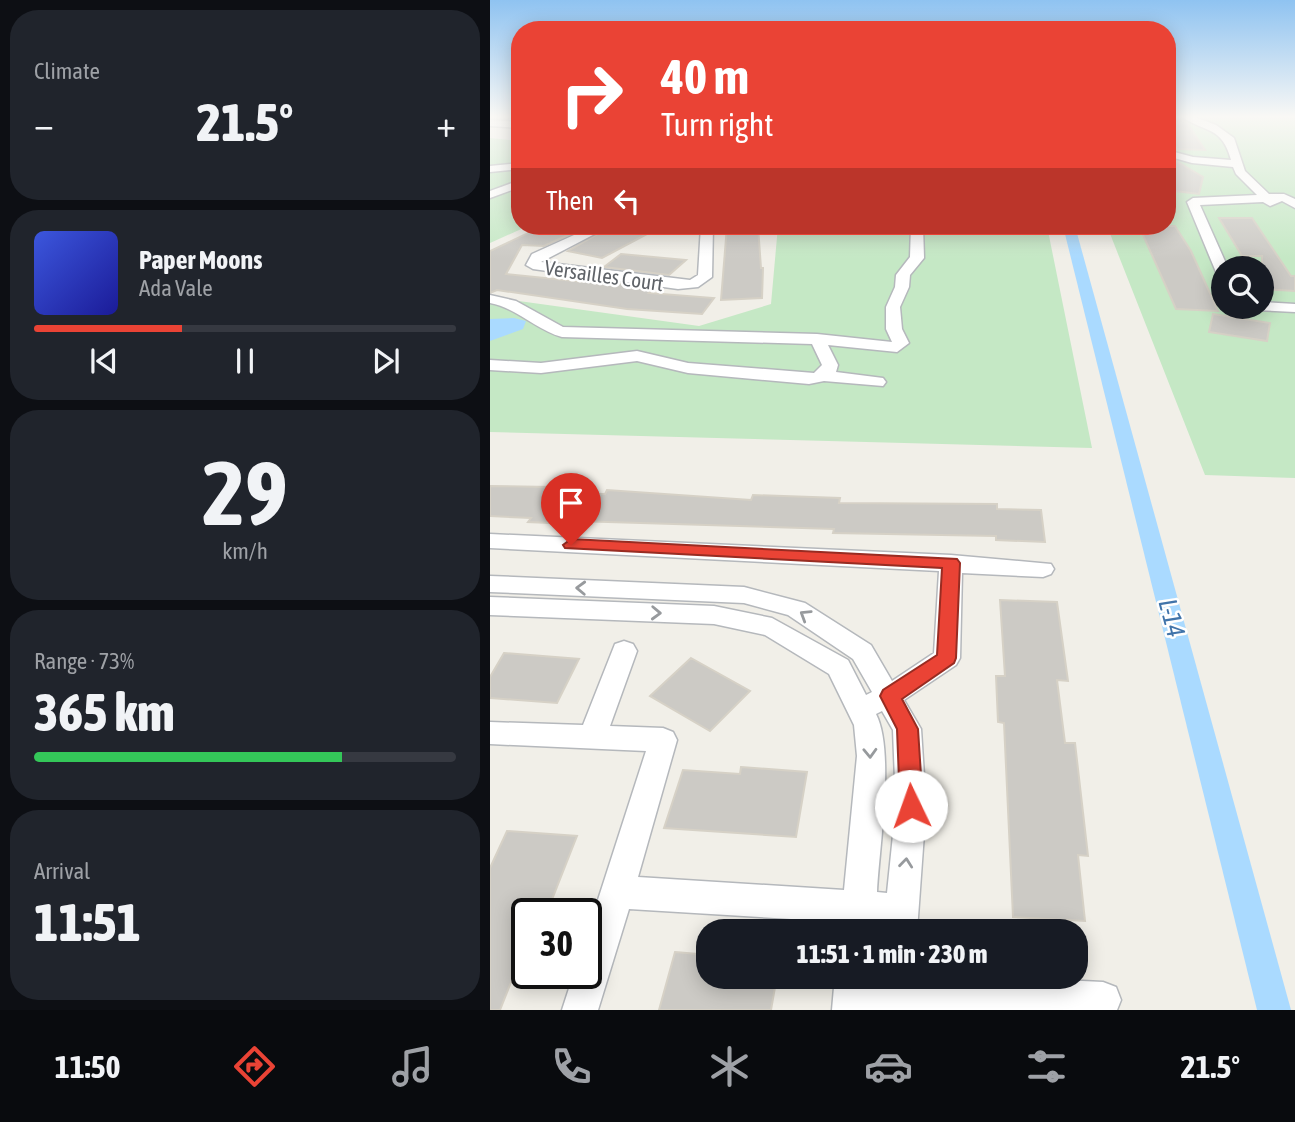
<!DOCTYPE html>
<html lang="en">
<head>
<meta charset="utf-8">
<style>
	body { margin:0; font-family:"Asap Condensed",sans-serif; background:#20242c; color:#f1f3f6; height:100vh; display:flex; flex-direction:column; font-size:26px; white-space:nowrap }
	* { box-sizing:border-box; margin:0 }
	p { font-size:23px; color:#9ea1a6 }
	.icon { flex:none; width:38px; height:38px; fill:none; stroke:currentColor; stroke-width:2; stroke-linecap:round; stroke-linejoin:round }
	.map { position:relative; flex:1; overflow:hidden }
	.details { display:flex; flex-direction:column; gap:10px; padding:10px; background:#0d0f14; width:490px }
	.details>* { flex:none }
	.banner { position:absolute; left:21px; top:21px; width:665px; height:214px; border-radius:28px; box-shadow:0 4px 18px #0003; background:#ea4335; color:#fff; overflow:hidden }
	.buttons { position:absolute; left:721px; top:256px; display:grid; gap:14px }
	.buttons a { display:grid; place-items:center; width:63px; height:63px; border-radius:50%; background:#171b24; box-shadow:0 4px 18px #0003; font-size:35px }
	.speed { position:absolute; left:21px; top:898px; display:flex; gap:14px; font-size:35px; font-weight:700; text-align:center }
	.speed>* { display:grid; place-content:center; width:91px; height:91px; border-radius:50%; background:#171b24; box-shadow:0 4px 18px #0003; line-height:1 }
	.speed .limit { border:4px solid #111; border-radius:10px; background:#fff; color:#111 }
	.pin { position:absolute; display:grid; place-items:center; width:60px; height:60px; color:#fff; margin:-72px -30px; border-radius:50% 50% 50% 0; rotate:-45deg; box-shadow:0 0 7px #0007 }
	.pin .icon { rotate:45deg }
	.me { position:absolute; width:77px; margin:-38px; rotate:357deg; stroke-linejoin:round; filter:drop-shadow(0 0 5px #0008) }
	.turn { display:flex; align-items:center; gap:24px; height:147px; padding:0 35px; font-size:32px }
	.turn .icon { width:91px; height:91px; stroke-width:2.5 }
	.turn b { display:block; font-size:49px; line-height:60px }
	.then { display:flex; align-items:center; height:66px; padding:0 35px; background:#0003; gap:14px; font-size:26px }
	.big { font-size:52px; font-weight:800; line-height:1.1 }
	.details .tile { flex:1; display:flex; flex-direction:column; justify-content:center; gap:10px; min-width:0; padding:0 24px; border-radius:28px; background:#20242c }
	.details .dial { align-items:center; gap:0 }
	.dial b { font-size:91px; line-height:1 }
	.song { display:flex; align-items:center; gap:21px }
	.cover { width:84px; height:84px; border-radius:10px; background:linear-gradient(135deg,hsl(230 70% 55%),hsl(240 70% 35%)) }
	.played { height:7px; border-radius:4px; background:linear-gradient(90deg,#ea4335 35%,#363941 35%) }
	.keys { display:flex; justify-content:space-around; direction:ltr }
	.heat { display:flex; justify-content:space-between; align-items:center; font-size:38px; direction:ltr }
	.charge { height:10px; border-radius:5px; background:linear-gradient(90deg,#34c759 73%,#363941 0) }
	.trip { position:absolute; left:206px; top:919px; width:392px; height:70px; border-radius:28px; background:#171b24; box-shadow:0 4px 18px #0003; font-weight:800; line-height:70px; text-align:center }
	.menu { display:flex; height:112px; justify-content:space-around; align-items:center; background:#090b0e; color:#9ea1a6 }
	.menu .icon { width:49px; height:49px }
	.menu .active { color:#ea4335 }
	.menu b { font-size:32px; color:#f1f3f6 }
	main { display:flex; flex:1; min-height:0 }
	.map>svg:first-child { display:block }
	.green { fill:#c5e8c5; fill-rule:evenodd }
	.water { fill:#aadaff }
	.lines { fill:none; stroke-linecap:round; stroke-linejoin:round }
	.canal { fill:#aadaff; fill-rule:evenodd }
	.building { fill:#cccac5; stroke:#d6d1c6; stroke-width:2 }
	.minor-casing { stroke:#b5b8bc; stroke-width:3 }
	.minor { fill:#fff; fill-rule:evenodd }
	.oneway { stroke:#979a9d }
	.route { fill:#ea4335; stroke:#982c22; stroke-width:2 }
	.labels { text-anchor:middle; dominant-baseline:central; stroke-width:5; stroke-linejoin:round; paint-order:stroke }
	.far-street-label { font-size:21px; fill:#5f6368; stroke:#fff }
	.water-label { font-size:26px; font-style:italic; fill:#4174aa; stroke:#fff }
</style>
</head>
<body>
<main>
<section class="details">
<div class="tile"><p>Climate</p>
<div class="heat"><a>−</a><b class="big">21.5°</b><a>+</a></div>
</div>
<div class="tile">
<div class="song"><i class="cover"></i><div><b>Paper Moons</b><p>Ada Vale</p></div></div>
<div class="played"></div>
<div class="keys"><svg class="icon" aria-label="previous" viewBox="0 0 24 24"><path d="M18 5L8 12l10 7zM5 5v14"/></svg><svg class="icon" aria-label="pause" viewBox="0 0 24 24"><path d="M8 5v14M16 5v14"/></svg><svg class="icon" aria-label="next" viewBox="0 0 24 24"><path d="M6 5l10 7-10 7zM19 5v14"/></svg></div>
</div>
<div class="tile dial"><b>29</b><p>km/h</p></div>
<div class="tile"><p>Range · 73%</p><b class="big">365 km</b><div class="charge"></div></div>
<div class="tile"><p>Arrival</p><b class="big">11:51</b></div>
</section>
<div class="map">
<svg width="805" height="1010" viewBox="0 0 805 1010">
	<rect width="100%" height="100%" fill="#f1efe8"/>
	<path class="green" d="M677,117H805V478L715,475L617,226H677ZM733,268H772V306H733Z
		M0,138L30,141V226H38L0,243Z
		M288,226H557L602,448L0,432V297L209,326L281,304Z"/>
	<path class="water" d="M24,318L36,321L33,329L0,341V319Z"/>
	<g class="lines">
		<path class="canal" d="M573,226H585L801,1010H767Z"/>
	</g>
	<path class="building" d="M677,117H689L697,123L715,150L687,149L677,133Z
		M686,161L713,177L709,194L677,190V162Z
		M729,218H762L801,276H805V291L772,289V256H752Z
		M53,226H98L54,246L32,245L16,274L94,282L98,279L164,288L159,293L224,298L212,314L137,309L7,290L0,293V251Z
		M122,226H172L112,258L78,251Z
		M237,226H268L271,268H273L272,298L231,300Z
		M649,226H685L701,251L728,311L686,309Z
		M131,254L196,260L179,275L114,267Z
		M723,314L780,323L777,341L719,332Z
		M0,486L60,487L57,492L115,494L117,490L261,500L263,495L350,498L349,503L507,504V509L551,510L555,542L506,540V536L343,533L344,529L85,521L84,524L38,522L41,518L0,516Z
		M510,600L567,602L578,681L567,680L575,743H585L598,856L588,855L595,921L523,917L514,723L508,722L506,676H515Z
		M14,653L89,659L67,703L0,698V677Z
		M201,658L260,691L220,731L160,696Z
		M251,767L317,772L306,837L174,828L193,770L250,774Z
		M17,831L87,836L61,902H53L48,914H37V942L10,1010H0V868Z
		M185,952L219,955V976H287L281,1010H169Z"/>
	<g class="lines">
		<defs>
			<path id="minor" d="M692,117H705L726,125L744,138L755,171L779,194H794L805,199V208L792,201L780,206L773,202L710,205L738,268H733V276L726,272L697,202L703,198L767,195L746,174L743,167L702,163L677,156V150L703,157L741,160C732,126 716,133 692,117Z
				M0,120L30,122V128L0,126Z
				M30,163V169L0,172V166Z
				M30,180V187L0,198V191Z
				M104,226H120L51,262L200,280L208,275L211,226H223L222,277L208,287L188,289L43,269L36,265L42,254Z
				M421,226H433L434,258L420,275L419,287L410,307L412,329L419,343L407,352L338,345L348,365L346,372L393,378L396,382L393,386L334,381L319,384L198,373L147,361L51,373L0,370V360L51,363L147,351L198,363L324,373L332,365L322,344L72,337C46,330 27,308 0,303V295L26,301L73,327L327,334L402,342L396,329V307L405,287L406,275L420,257Z
				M772,302L805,304V312L765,310L758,306H772Z
				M0,534L461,555L561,564L564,569L561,574L553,577L472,573L470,658L466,665L414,700L431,729L436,806L427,931H393L394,925H384V931H350L351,922L139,909L108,1010H72L84,973H96V937L156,751L0,744V722L93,725L125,644L134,641L143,644L147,651L120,726L173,728L183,732L187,740L148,877L354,890L367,756L364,725L339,674L275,635L224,624L0,615V597L224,606L282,618L358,660L376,695L382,692L363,659L298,615L254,603L0,592V576L254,587L315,603L381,645L402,681L444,653L449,571L0,548ZM392,711L403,730L406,806L397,893L387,892C389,848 405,751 386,714Z
				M345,976H487L613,982L626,987L631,1000L627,1010H342Z"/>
		</defs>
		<use href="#minor" class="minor-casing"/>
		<use href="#minor" class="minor"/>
	</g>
	<defs><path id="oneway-chevron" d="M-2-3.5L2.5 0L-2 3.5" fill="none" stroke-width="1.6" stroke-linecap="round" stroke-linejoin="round" transform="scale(1.75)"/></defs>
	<g class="oneway">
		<use href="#oneway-chevron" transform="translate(91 588) rotate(-178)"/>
		<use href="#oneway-chevron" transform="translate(166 613) rotate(2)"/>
		<use href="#oneway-chevron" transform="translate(315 615) rotate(-148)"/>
		<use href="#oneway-chevron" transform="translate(380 753) rotate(88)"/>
		<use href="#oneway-chevron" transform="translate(416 863) rotate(-84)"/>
	</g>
	<linearGradient id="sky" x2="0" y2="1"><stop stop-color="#8fc3f1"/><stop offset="0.45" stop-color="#f9f8f5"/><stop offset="1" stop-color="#f9f8f5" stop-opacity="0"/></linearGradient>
	<rect width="805" height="259" fill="url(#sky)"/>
	<path class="route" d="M81,539L467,559L470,563L466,658L464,663L412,699L428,729L433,806L429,814L421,817L413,814L410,806L407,729L390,696L393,690L447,655L452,568L75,548L73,545Z"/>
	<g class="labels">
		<g class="far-street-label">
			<text transform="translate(114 275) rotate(8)">Versailles Court</text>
		</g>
		<g class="water-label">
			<text transform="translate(682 618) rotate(75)">L-14</text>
		</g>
	</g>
</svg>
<div class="buttons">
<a><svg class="icon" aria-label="search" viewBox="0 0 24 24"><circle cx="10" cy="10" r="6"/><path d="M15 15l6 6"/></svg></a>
</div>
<div class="speed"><div class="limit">30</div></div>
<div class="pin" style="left:81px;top:545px;background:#d93025"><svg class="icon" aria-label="arrive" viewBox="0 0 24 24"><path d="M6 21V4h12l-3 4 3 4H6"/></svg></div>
<svg class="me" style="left:421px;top:806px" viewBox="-20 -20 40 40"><circle r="19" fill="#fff"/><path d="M0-13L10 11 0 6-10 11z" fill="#ea4335"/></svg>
<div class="trip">11:51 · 1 min · 230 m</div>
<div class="banner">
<div class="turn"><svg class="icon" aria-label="right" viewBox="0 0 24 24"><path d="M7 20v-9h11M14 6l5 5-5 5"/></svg><div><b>40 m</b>Turn right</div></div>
<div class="then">Then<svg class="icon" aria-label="left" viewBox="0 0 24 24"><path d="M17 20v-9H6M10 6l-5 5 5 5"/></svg></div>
</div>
</div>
</main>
<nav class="menu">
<b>11:50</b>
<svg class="icon active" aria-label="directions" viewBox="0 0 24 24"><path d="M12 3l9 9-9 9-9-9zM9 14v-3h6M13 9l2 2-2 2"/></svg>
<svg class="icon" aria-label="music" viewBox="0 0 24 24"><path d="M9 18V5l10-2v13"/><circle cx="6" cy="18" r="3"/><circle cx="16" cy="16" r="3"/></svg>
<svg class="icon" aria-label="phone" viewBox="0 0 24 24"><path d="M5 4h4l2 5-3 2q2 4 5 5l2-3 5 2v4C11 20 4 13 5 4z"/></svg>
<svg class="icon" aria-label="climate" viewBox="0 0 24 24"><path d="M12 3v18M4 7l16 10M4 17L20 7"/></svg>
<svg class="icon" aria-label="car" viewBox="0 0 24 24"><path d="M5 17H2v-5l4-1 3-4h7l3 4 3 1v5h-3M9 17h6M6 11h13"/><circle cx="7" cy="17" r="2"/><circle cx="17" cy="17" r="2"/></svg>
<svg class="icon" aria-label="filters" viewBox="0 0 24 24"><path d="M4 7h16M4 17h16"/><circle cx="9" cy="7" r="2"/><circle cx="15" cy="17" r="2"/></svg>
<b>21.5°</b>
</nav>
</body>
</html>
